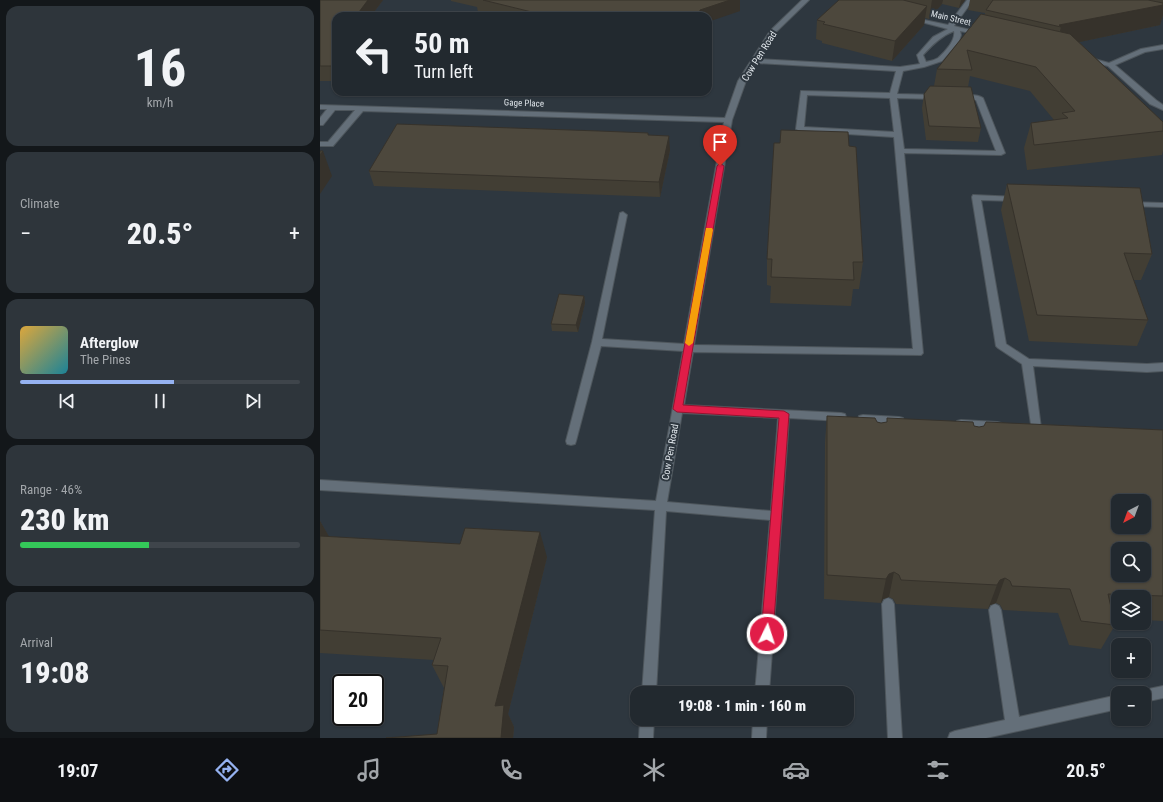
<!DOCTYPE html>
<html lang="en">
<head>
<meta charset="utf-8">
<style>
	body { margin:0; font-family:"Roboto Condensed",sans-serif; background:#2e353b; color:#f1f3f6; height:100vh; display:flex; flex-direction:column; font-size:15px; white-space:nowrap }
	* { box-sizing:border-box; margin:0 }
	p { font-size:13px; color:#a2a6aa }
	.icon { flex:none; width:22px; height:22px; fill:none; stroke:currentColor; stroke-width:2; stroke-linecap:round; stroke-linejoin:round }
	.map { position:relative; flex:1; overflow:hidden }
	.panel { display:flex; flex-direction:column; gap:6px; padding:6px; background:#13171a; width:320px }
	.panel>* { flex:none }
	.hud { position:absolute; left:12px; top:12px; width:380px; height:84px; border-radius:12px; box-shadow:0 1px 3px #0004,0 0 0 1px #3f454b; background:#22292f; color:#f1f3f6; overflow:hidden }
	.needle { width:26px; rotate:221deg }
	.buttons { position:absolute; left:791px; top:494px; display:grid; gap:8px }
	.buttons a { display:grid; place-items:center; width:40px; height:40px; border-radius:8px; background:#22292f; box-shadow:0 1px 3px #0004,0 0 0 1px #3f454b; font-size:20px }
	.speed { position:absolute; left:12px; top:674px; display:flex; gap:8px; font-size:20px; font-weight:700; text-align:center }
	.speed>* { display:grid; place-content:center; width:52px; height:52px; border-radius:50%; background:#22292f; box-shadow:0 1px 3px #0004,0 0 0 1px #3f454b; line-height:1 }
	.speed .limit { border:2px solid #111; border-radius:6px; background:#fff; color:#111 }
	.pin { position:absolute; display:grid; place-items:center; width:34px; height:34px; color:#fff; margin:-41px -17px; border-radius:50% 50% 50% 0; rotate:-45deg; box-shadow:0 0 4px #0007 }
	.pin .icon { rotate:45deg }
	.me { position:absolute; width:44px; margin:-22px; rotate:4deg; stroke-linejoin:round; filter:drop-shadow(0 0 3px #0008) }
	.turn { display:flex; align-items:center; gap:14px; height:84px; padding:0 16px; font-size:18px }
	.turn .icon { width:52px; height:52px; stroke-width:2.5 }
	.turn b { display:block; font-size:28px; line-height:34px }
	.big { font-size:30px; font-weight:800; line-height:1.1 }
	.panel .tile { flex:1; display:flex; flex-direction:column; justify-content:center; gap:6px; min-width:0; padding:0 14px; border-radius:12px; background:#2e353b }
	.panel .dial { align-items:center; gap:0 }
	.dial b { font-size:52px; line-height:1 }
	.song { display:flex; align-items:center; gap:12px }
	.cover { width:48px; height:48px; border-radius:6px; background:linear-gradient(135deg,hsl(40 70% 55%),hsl(190 70% 35%)) }
	.played { height:4px; border-radius:2px; background:linear-gradient(90deg,#95b2f1 55%,#3f454b 55%) }
	.keys { display:flex; justify-content:space-around; direction:ltr }
	.heat { display:flex; justify-content:space-between; align-items:center; font-size:22px; direction:ltr }
	.charge { height:6px; border-radius:3px; background:linear-gradient(90deg,#34c759 46%,#3f454b 0) }
	.trip { position:absolute; left:310px; top:686px; width:224px; height:40px; border-radius:12px; background:#22292f; box-shadow:0 1px 3px #0004,0 0 0 1px #3f454b; font-weight:800; line-height:40px; text-align:center }
	.menu { display:flex; height:64px; justify-content:space-around; align-items:center; background:#0e1013; color:#a2a6aa }
	.menu .icon { width:28px; height:28px }
	.menu .on { color:#95b2f1 }
	.menu b { font-size:18px; color:#f1f3f6 }
	main { display:flex; flex:1; min-height:0 }
	.map>svg:first-child { display:block }
	.lines { fill:none; stroke-linecap:round; stroke-linejoin:round }
	.minor-casing { stroke:#4e565c; stroke-width:2 }
	.minor { fill:#646f79; fill-rule:evenodd }
	.wall { fill:#423e34 }
	.shaded-wall { fill:#36322b }
	.building { fill:#4d483d; stroke:#36322b; fill-rule:evenodd }
	.route { fill:#e11d48; stroke:#92132f }
	.slow { fill:#f59e0b }
	.labels { text-anchor:middle; dominant-baseline:central; stroke-width:4; stroke-linejoin:round; paint-order:stroke }
	.far-street-label { font-size:9px; fill:#dde3e8; stroke:#2e373f }
	.street-label { font-size:10px; fill:#dde3e8; stroke:#2e373f }
</style>
</head>
<body>
<main>
<section class="panel">
<div class="tile dial"><b>16</b><p>km/h</p></div>
<div class="tile"><p>Climate</p>
<div class="heat"><a>−</a><b class="big">20.5°</b><a>+</a></div>
</div>
<div class="tile">
<div class="song"><i class="cover"></i><div><b>Afterglow</b><p>The Pines</p></div></div>
<div class="played"></div>
<div class="keys"><svg class="icon" aria-label="previous" viewBox="0 0 24 24"><path d="M18 5L8 12l10 7zM5 5v14"/></svg><svg class="icon" aria-label="pause" viewBox="0 0 24 24"><path d="M8 5v14M16 5v14"/></svg><svg class="icon" aria-label="next" viewBox="0 0 24 24"><path d="M6 5l10 7-10 7zM19 5v14"/></svg></div>
</div>
<div class="tile"><p>Range · 46%</p><b class="big">230 km</b><div class="charge"></div></div>
<div class="tile"><p>Arrival</p><b class="big">19:08</b></div>
</section>
<div class="map">
<svg width="843" height="738" viewBox="0 0 843 738">
	<rect width="100%" height="100%" fill="#2e373f"/>
	<g class="lines">
		<defs>
			<path id="minor" d="M482,0H489L456,32L439,59L580,67L600,64L597,55L598,54L613,37L628,29L590,19V17L628,25L647,0H653L634,26L662,33V35L640,31L641,35L639,41L622,61L604,67L583,71L577,94L616,95L620,97L616,99L577,98L584,149L676,151L656,100H642L638,98C644,94 657,94 663,98L685,153L681,155L584,153L603,353L601,355L373,352L364,405L521,413L525,414L526,417L525,420L521,421L469,418L449,693H435L450,520L346,511L336,693H322L335,510L0,490V480L336,501L363,351L281,346L256,441L255,444L251,445L247,444L246,441L272,342L300,213L303,212L307,215L282,339L364,344L404,122L43,111L13,146H0V142H8L35,110H15L3,125H0V118L7,109H0V105L405,118L418,81L450,31ZM634,31C636,40 625,52 618,58C615,60 610,61 606,62L603,55C612,45 621,36 634,31ZM436,63L576,71L570,93L481,91L476,129L480,131L574,137L593,349L374,345L412,120L426,81ZM487,95L570,98L574,132L484,127ZM362,413L458,418L451,511L347,502Z
				M843,45V49L825,52L795,65L836,100L843,105V110L830,104L788,66L764,59L767,57L789,63L821,49Z
				M653,195L697,197L701,199L697,201L661,200L686,344L709,359L827,364L843,363V371L827,372L713,366L721,428L720,431H712L702,364L678,348L676,346L652,197Z
				M806,202L843,203V207L809,206L805,204Z
				M543,415L579,417L583,418L584,421L583,424L579,425L543,423L539,422L538,419L539,416Z
				M641,420L677,422L681,423L682,426L681,429L677,430L641,428L637,427L636,424L637,421Z
				M568,598L572,600L574,604L582,738H568L562,604L564,600Z
				M675,604L679,606L681,610L699,717L798,695V709L666,738H628L630,733L635,731L685,720L669,610L671,606Z
				M843,686V698L824,702V693H819L824,690Z
				M320,719H334L333,738H319Z
				M433,719H447L446,738H432Z"/>
		</defs>
		<use href="#minor" class="minor-casing"/>
		<use href="#minor" class="minor"/>
	</g>
	<path class="wall" d="M0,0H63L51,16H16V81H0Z
		M131,0H420V11L388,16H173L158,12L157,7L131,1Z
		M519,0H645L639,8L622,4L609,19L605,18L604,25L572,61L502,43V41L496,39L497,20Z
		M650,0H843V15L840,25L759,42L843,122V151L842,155L707,170L704,148L711,123L734,120L710,91L650,76L648,87L661,128L658,142L606,140L602,108L604,94L614,86L617,69L665,15V13L648,10Z
		M328,135L350,150L340,197L54,186L49,171Z
		M529,146L543,262L539,289H533L531,306L450,303L451,286L447,285V259Z
		M687,184L832,254L821,280H814L828,320L817,346L709,341L681,210Z
		M264,296L265,303L258,332L232,331L231,324Z
		M507,416L561,423L654,426L659,427L843,430V621L824,620V597H798V619H794L795,625L781,649L749,645L738,613L683,610L680,605L676,603L670,605L668,609L576,604L573,599L569,597L563,599L561,603L504,599L505,442Z
		M0,521L9,537L227,557L188,714L194,727L193,738H66L117,734L124,688L112,665L114,660L0,653Z"/>
	<path class="shaded-wall" d="M48,0H63L51,16H36Z
		M410,0H420V11L388,22V16H379L380,10Z
		M612,0H623L622,4L609,19Z
		M641,0H645L639,8Z
		M843,5V15L840,25L736,47L741,27L739,25Z
		M607,6L604,25L572,61L575,41Z
		M349,136L350,150L340,197L339,182Z
		M3,151L12,176L0,194V155Z
		M264,296L265,303L258,332L256,325Z
		M0,521L15,547H0Z
		M220,532L227,557L188,714L194,727L193,738H181L175,706Z
		M574,572L569,597L563,599L561,603L566,579L569,574Z
		M685,578L676,603L670,605L668,609L677,585L680,580Z"/>
	<path class="building" d="M0,0H48L36,16H16V66H0Z
		M163,0H410L380,10L379,16H228Z
		M519,0H583L607,6L575,41L503,24L505,22L497,20Z
		M673,0H828L843,3V5L739,25L741,27L666,10Z
		M661,14L750,34L843,122V131L714,145L711,123L748,118L742,113L755,111L716,67L647,50L652,70L617,69Z
		M610,86L651,87L661,128L609,126L604,94Z
		M77,124L279,131L328,133V135L349,136L339,182L49,171Z
		M461,130L528,132L529,146L536,147L543,262H533L534,280L451,277L452,259H447L454,143H460Z
		M0,151H3L0,155Z
		M687,184L820,188L832,254L804,253L828,320L717,315Z
		M239,294L264,296L256,325L231,324Z
		M507,416L555,418L557,422L561,423L567,422V418L653,422L654,426L659,427L664,426L666,422L843,430V596L788,594L795,625L761,621L750,589L692,586L690,581L685,578L680,580L677,585L581,580L579,575L574,572L569,574L566,579L507,575ZM798,501H824V527H798ZM798,549H824V575H798Z
		M145,528L220,532L175,706L184,705L181,738H66L117,734L128,666L112,665L121,638L0,630V536L140,544Z"/>
	<path class="route" d="M400,163L404,166L363,405L464,411L469,414L453,634L451,638L447,639L443,638L441,634L459,418L357,412L353,409L397,166Z"/>
	<path class="slow" d="M386,228H392L393,230L373,343L369,346L365,343Z"/>
	<g class="labels">
		<g class="far-street-label">
			<text transform="translate(631 18) rotate(13)">Main Street</text>
			<text transform="translate(204 103) rotate(2)">Gage Place</text>
		</g>
		<g class="street-label">
			<text transform="translate(439 56) rotate(-58)">Cow Pen Road</text>
			<text transform="translate(350 452) rotate(-80)">Cow Pen Road</text>
		</g>
	</g>
</svg>
<div class="buttons">
<a><svg class="needle" viewBox="-14 -14 28 28"><path d="M0-13l5 13h-10z" fill="#e53935"/><path d="M0 13l5-13h-10z" fill="#a2a6aa"/></svg></a>
<a><svg class="icon" aria-label="search" viewBox="0 0 24 24"><circle cx="10" cy="10" r="6"/><path d="M15 15l6 6"/></svg></a>
<a><svg class="icon" aria-label="layers" viewBox="0 0 24 24"><path d="M12 4l9 5-9 5-9-5zM3 14l9 5 9-5"/></svg></a>
<a>+</a>
<a>−</a>
</div>
<div class="speed"><div class="limit">20</div></div>
<div class="pin" style="left:400px;top:166px;background:#d93025"><svg class="icon" aria-label="arrive" viewBox="0 0 24 24"><path d="M6 21V4h12l-3 4 3 4H6"/></svg></div>
<svg class="me" style="left:447px;top:634px" viewBox="-20 -20 40 40"><circle r="17" fill="#e11d48" stroke="#fff" stroke-width="3"/><path d="M0-11L8 9 0 5-8 9z" fill="#fff"/></svg>
<div class="trip">19:08 · 1 min · 160 m</div>
<div class="hud">
<div class="turn"><svg class="icon" aria-label="left" viewBox="0 0 24 24"><path d="M17 20v-9H6M10 6l-5 5 5 5"/></svg><div><b>50 m</b>Turn left</div></div>
</div>
</div>
</main>
<nav class="menu">
<b>19:07</b>
<svg class="icon on" aria-label="directions" viewBox="0 0 24 24"><path d="M12 3l9 9-9 9-9-9zM9 14v-3h6M13 9l2 2-2 2"/></svg>
<svg class="icon" aria-label="music" viewBox="0 0 24 24"><path d="M9 18V5l10-2v13"/><circle cx="6" cy="18" r="3"/><circle cx="16" cy="16" r="3"/></svg>
<svg class="icon" aria-label="phone" viewBox="0 0 24 24"><path d="M5 4h4l2 5-3 2q2 4 5 5l2-3 5 2v4C11 20 4 13 5 4z"/></svg>
<svg class="icon" aria-label="climate" viewBox="0 0 24 24"><path d="M12 3v18M4 7l16 10M4 17L20 7"/></svg>
<svg class="icon" aria-label="car" viewBox="0 0 24 24"><path d="M5 17H2v-5l4-1 3-4h7l3 4 3 1v5h-3M9 17h6M6 11h13"/><circle cx="7" cy="17" r="2"/><circle cx="17" cy="17" r="2"/></svg>
<svg class="icon" aria-label="filters" viewBox="0 0 24 24"><path d="M4 7h16M4 17h16"/><circle cx="9" cy="7" r="2"/><circle cx="15" cy="17" r="2"/></svg>
<b>20.5°</b>
</nav>
</body>
</html>
